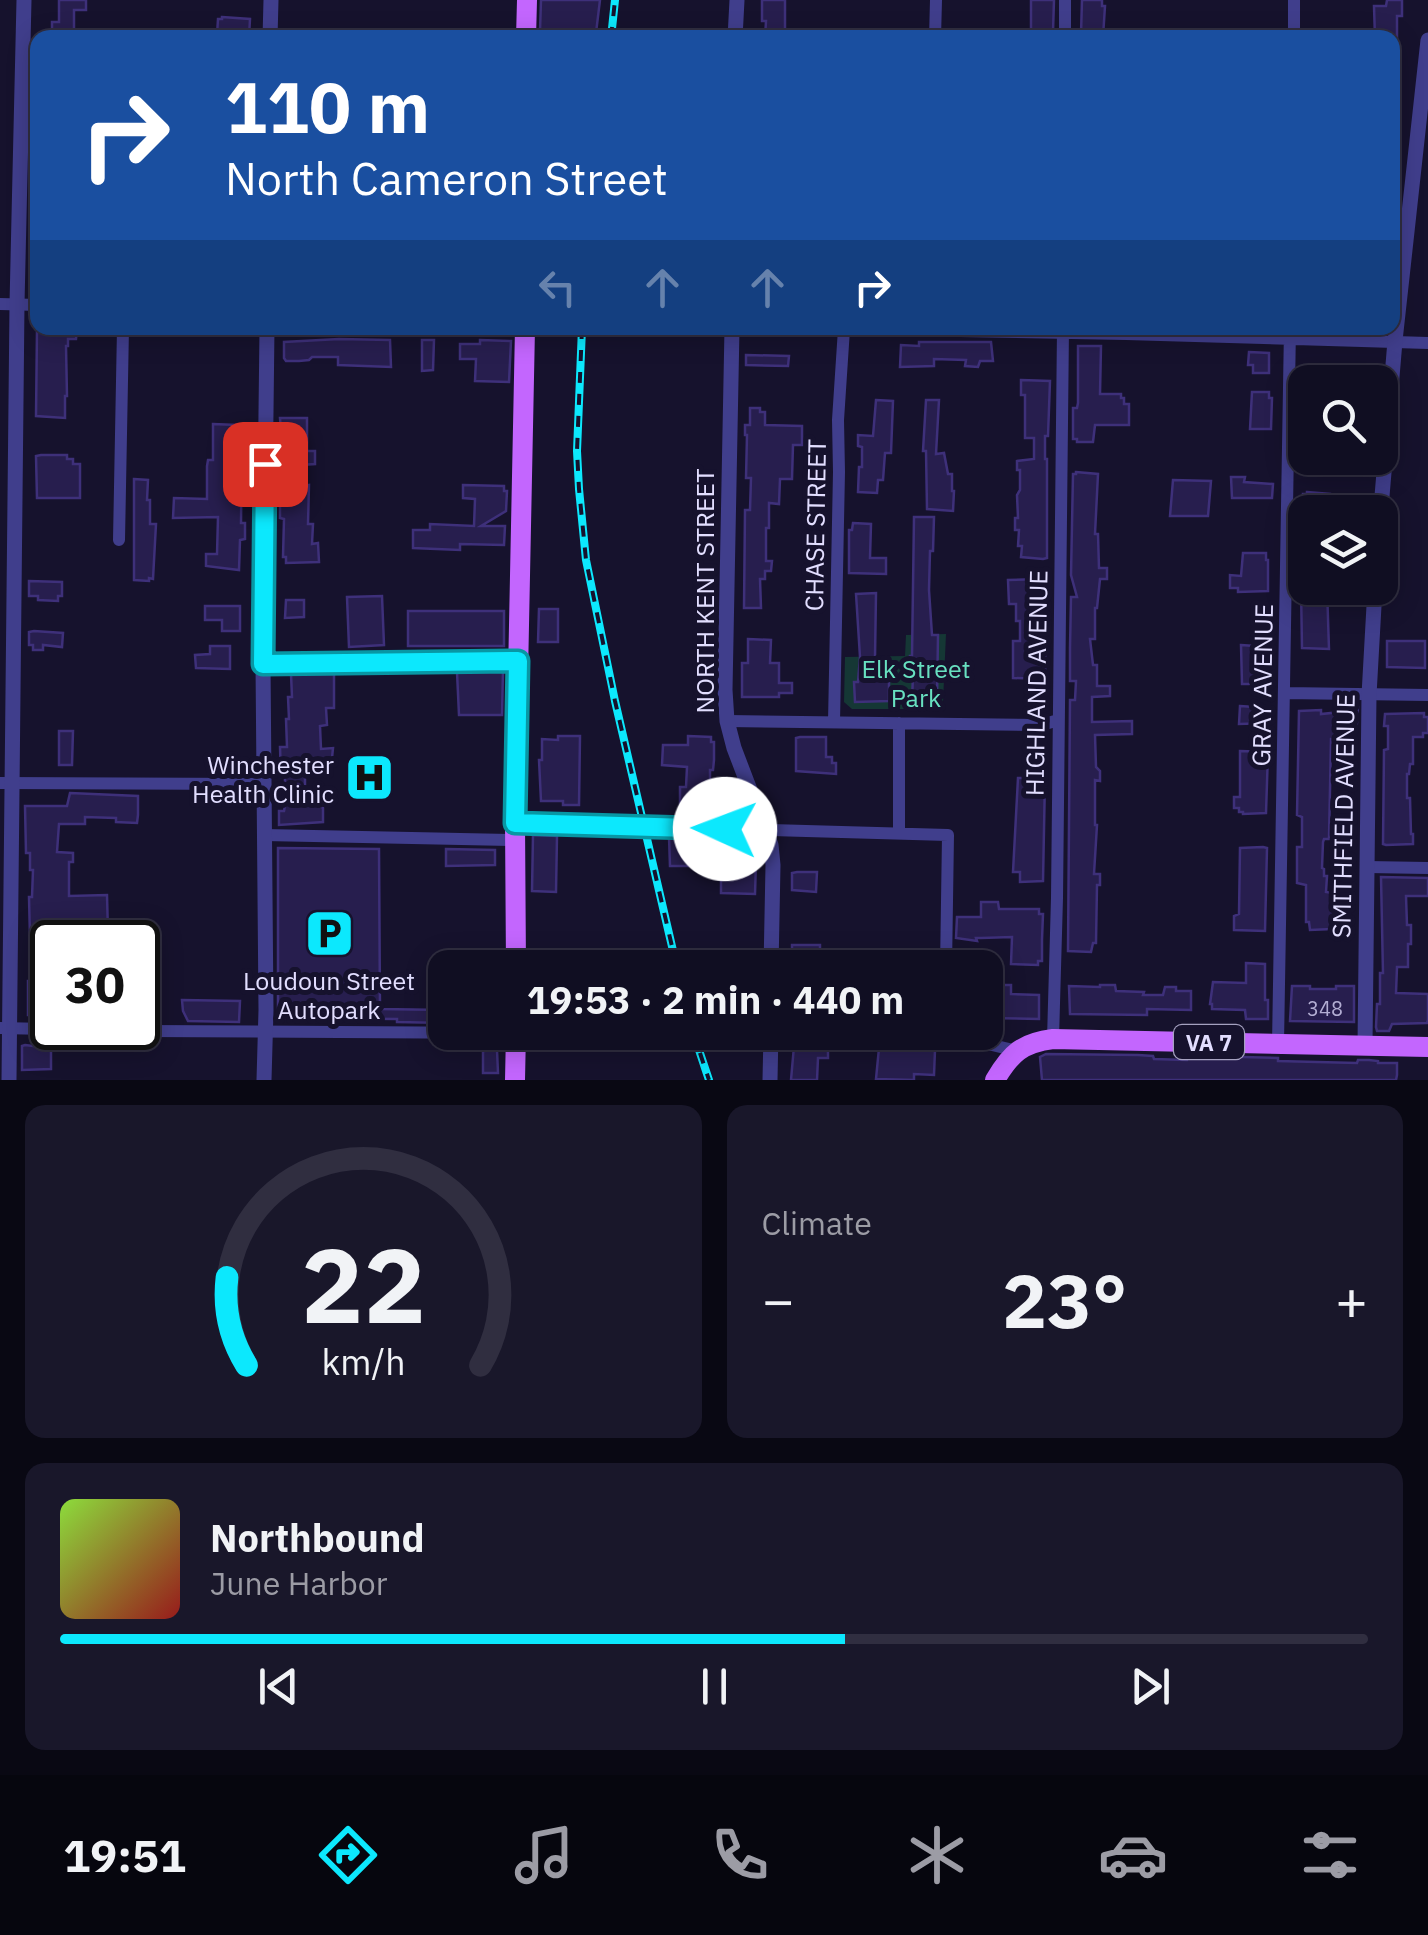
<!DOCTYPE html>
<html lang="en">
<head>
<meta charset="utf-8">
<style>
	body { margin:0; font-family:"IBM Plex Sans",sans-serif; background:#19172a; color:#f1f3f6; height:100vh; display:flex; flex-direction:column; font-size:38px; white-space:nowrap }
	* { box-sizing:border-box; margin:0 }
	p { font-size:32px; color:#9c9ca5 }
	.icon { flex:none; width:55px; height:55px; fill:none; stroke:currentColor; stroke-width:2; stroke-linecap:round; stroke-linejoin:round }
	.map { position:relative; height:1080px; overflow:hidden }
	.side { display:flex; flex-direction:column; gap:25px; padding:25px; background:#090813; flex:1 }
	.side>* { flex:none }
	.banner { position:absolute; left:30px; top:30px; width:1370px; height:305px; border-radius:20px; box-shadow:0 5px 25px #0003,0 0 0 2px #302e40; background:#1a4fa0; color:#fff; overflow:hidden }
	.buttons { position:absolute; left:1288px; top:365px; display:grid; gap:20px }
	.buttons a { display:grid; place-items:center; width:110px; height:110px; border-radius:20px; background:#100e22; box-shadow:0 5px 25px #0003,0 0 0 2px #302e40; font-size:50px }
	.speed { position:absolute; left:30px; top:920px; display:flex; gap:20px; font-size:50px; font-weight:700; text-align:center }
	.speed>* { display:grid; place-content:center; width:130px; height:130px; border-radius:50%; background:#100e22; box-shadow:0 5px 25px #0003,0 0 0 2px #302e40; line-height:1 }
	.speed .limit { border:5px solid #111; border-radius:15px; background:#fff; color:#111 }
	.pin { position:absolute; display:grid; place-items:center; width:85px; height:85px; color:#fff; margin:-42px; border-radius:20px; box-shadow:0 5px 15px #0006 }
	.me { position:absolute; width:110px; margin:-55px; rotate:272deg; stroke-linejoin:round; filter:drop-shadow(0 0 8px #0008) }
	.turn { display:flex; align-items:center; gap:35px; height:210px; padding:0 30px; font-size:45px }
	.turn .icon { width:130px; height:130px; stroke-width:2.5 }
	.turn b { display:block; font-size:70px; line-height:85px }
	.lanes { display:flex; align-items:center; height:95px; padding:0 30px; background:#0003; justify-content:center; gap:50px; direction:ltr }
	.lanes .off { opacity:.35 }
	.big { font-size:75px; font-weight:700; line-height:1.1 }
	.side .card { flex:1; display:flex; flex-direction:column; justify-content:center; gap:15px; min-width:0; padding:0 35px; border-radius:20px; background:#19172a }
	.side .dial { align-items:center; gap:0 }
	.dial svg { height:260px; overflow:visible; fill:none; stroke:#302e40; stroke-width:7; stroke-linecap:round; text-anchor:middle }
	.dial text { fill:#f1f3f6; stroke:none }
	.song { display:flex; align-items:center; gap:30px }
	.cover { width:120px; height:120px; border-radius:15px; background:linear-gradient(135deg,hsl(90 70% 55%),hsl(0 70% 35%)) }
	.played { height:10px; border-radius:5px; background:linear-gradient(90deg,#0ce8fd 60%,#302e40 60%) }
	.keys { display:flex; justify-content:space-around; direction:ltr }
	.heat { display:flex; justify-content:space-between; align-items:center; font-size:55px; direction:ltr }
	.side .tiles { flex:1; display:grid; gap:25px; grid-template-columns:1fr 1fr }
	.card:last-child { grid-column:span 2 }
	.trip { position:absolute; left:428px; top:950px; width:575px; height:100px; border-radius:20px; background:#100e22; box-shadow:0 5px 25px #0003,0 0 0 2px #302e40; font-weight:700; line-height:100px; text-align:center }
	.menu { display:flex; height:160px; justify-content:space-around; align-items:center; background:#06060e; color:#9c9ca5 }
	.menu .icon { width:70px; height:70px }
	.menu .on { color:#0ce8fd }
	.menu b { font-size:45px; color:#f1f3f6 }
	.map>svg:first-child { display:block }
	.green { fill:#153735 }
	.building { fill:#271e4e; stroke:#3e307a; stroke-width:2.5 }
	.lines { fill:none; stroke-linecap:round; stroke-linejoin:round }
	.minor { stroke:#403e8c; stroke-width:12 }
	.tertiary { stroke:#403e8c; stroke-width:15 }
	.primary { stroke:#c366fe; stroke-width:20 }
	.rail-casing { stroke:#0ce8fd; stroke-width:8 }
	.rail { stroke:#16122d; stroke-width:4; stroke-dasharray:11; stroke-linecap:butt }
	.route-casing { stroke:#0897a4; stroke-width:25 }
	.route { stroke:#0ce8fd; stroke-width:18 }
	.labels { text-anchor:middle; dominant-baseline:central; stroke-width:10; stroke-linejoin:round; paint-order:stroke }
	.number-label { font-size:20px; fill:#b3aed3 }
	.shield { fill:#16122d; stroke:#a5a1c0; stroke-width:2.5 }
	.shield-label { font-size:22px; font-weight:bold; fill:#e2deff }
	.street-label { font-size:25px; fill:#e2deff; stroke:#16122d }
	.park-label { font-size:25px; fill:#68e1c1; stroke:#16122d }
	.poi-label { font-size:25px; fill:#e2deff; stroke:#16122d; text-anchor:end }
</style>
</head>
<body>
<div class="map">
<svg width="1428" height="1080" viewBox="0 0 1428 1080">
	<rect width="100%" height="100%" fill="#16122d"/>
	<path class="green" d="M946,634L943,702L934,709H852L844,702L845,657L905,656L906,635Z"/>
	<path class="building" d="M59,0H86V10H74V37L52,38V22H59Z
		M541,0H600L596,33L540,31Z
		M762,0H785V38H765L766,21H762Z
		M1031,0H1054L1053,32L1051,34L1031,32Z
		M1082,0H1102V6H1105L1103,37L1085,36V34H1081Z
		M1387,0H1402V16H1397V38H1375L1374,6H1386Z
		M222,17L250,19L249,38H222V35H217L218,19H222Z
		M42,328H77L76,339H68V346H66L67,396H65V418L36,416L37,329Z
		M339,339L390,340L391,367L338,365V357H312L309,360L299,361H286L284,358V342Z
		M422,340H434L433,370L422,371Z
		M480,340L511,341L509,382L475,381L476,359H460V344H480Z
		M919,342H991L993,361H980L978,367L965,366L966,360L934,359V366L900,367L901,345L919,346Z
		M1078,346H1101L1100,394H1121V398H1124V404H1129V425H1095L1093,442H1077V439H1073V408H1077L1078,403Z
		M1249,352L1269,353V373H1253V365H1248Z
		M746,355L789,356L788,366L746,365Z
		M1021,380L1050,381L1048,436H1045V459H1047V558L1043,559L1021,557L1022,546H1018L1019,530H1015V518H1018L1017,495L1020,490V470H1017V461L1034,459V438H1025V395H1021Z
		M1252,392H1269V398H1272L1271,429H1250Z
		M876,400L893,401L891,453H885L883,480H878L877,493L858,492L859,467H862V447L858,446V435L873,436Z
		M926,400H939L936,454L944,453L948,474H952V491H954L953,511L927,509L926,451H923Z
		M750,408H760V412H765V425L802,426V445H793L792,479H780L779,504L769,503V528H766V561H772L771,571H765V579H760L761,608H744L745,510H750L751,478H746L747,435H745V425H750Z
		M280,418H307V451H315V464L301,465L302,486L309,485L308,524H313L312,544L318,543L319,562L286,563V557H283L284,519L280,518V504H282L281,465H283L284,431H281Z
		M213,424L237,425V431L242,432L241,523H245V539L240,540L239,570L206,566V554H217L218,517L173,518L174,498L207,499V466L208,460H213Z
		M41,455H67V459H73V464H80V498H37L36,456Z
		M1076,472L1098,474L1095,534H1098L1099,568H1107V579H1100L1097,608H1095V639H1090L1093,665H1097V686H1110V696L1092,697V722L1132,721V734L1095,735L1096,767L1100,771V781L1095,780V825H1097L1094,874H1100V885H1097L1096,943H1093L1091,952L1068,951L1070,700H1075L1076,681H1070V648L1071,597H1077L1071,575L1073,474H1076Z
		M1231,477H1245L1244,482L1273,484L1272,498H1232Z
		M134,479L148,480L147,500H150V524H156L153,579L149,578V581L134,580Z
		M1173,480L1211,481L1208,516H1170Z
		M463,485L504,486V491H507L506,511L481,526H505L504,545L460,544V550L413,548V530H430V524L474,526L475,499L463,498Z
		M1307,492L1330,494V508H1303V494H1307Z
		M914,517H934L933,551H930L929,590L932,635H938L937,701L912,700L913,676H911L910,656H912Z
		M853,523L871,524L870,558H886V574L849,573V530H852Z
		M1243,553H1266V560H1268V591L1238,592V588H1230V575L1241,576Z
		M1042,579L1047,581L1045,679L1013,678V641H1020V621H1016V604H1009L1008,580Z
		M29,581L62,582V596H58V601L38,600V596H29Z
		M1301,588H1327L1329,649L1302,648Z
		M876,593L875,658H883V681H889V701L855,702L854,682H858L860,657L856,594Z
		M382,596L384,645L349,647L347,597Z
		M286,600H304V617L285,618Z
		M205,606H240V631H222V620H205Z
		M539,609H558V642H538Z
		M408,611H504V646H408Z
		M34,631L63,633L62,647L43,645V650H33V645H29V632Z
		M748,639L771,640L770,663H779V683H792V693H779V697H742V663H748Z
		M1387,641H1425V668L1387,667Z
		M1241,645L1269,647L1268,684H1242Z
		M210,646H230V669L196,668L195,655L210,654Z
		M503,671L502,715H459L457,672Z
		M291,674H334V708H326L327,725L320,726L321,749L333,748L331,768L305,769V789L313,790V797L319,798V806L323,808V822L279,825V811H284L285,806V777H281L280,747H287L286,719H289L288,697H292Z
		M1240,706L1269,708V723L1239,724Z
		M1340,707H1358L1357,723L1356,725H1338V739H1331L1329,839H1324L1323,842L1322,868L1324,869V876H1327L1326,892L1333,893V920L1332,929L1310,930L1309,922H1306V885L1297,883V847H1302V817L1297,815L1299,711L1321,710V714L1340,712Z
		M1424,713V717H1428V733H1423V737H1413V764H1410L1409,774H1407V798H1410L1411,834H1413V844L1386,845L1383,844L1384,750L1388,749V726H1384L1385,714Z
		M59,731H73L72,765H59Z
		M558,736H580L579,805H563V801H541L539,760H542V739L558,740Z
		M688,736L711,737V742H714V760L713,770H710V796H730V800L741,799V819L723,818V810H680V787H686L687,767L662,765L663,745H688Z
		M800,737H826V757H832V763H836V774L796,771V738Z
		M1240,751L1268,752L1266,813L1243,814V812H1239V808H1234V797H1240Z
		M1018,778H1045L1043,881L1020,882V872H1013Z
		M70,793L138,796V815L137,823L116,822V818L85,817V824H59L57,852L73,853V862H69V896L107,895L108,933L52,934V1015H28V981H31L29,897H32L33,870H30V853H26L25,806H67Z
		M533,835L557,836L556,892L532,891Z
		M669,837L694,838V866H670Z
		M722,839H738V845H742V860L756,861L755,894L721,893V878H726V856H722Z
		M1263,847L1267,848L1265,931L1234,930V916L1239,914L1240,848Z
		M278,848L379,849L380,1009L445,1010V1023L397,1022V1019L278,1018Z
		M446,849L495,850V865L446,866Z
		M797,872H817L816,892L792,890V873Z
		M1381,877L1428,878V896H1406L1407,925H1411V944H1408V967H1397L1396,993L1428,994V1020L1427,1023L1392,1024L1389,1031H1377L1376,1027L1377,1004H1380V973H1383Z
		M981,902H998L999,909H1039V914H1043L1042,940V961H1038V965L1011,964L1012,937L981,938H976L977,941L956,938L957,917H981Z
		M792,945H820V958H792Z
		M1246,963L1265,964V1000H1268V1019H1246L1245,1010L1212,1009V1004H1210L1213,982L1246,983Z
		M1001,985H1011V994L1039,995V1019L985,1018V992H1000Z
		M1100,985H1115L1116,991L1144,992L1143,995H1163L1165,987H1176V991H1191V1010L1147,1009V1015L1070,1014L1069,986L1100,987Z
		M1292,986H1310V989H1336V986H1354V1022L1290,1021Z
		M182,1000L240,1001L239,1022L188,1021L183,1011Z
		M25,1045L49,1048L51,1050V1069L22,1070V1046Z
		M794,1046L828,1047V1058H818L817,1080H791Z
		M879,1048L935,1050L934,1075L914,1074V1080L876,1079Z
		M497,1050L498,1073H483V1051Z
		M1046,1054L1138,1055L1153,1056L1154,1059L1187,1060L1188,1058L1203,1056L1278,1058V1061L1357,1063L1358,1060H1369L1378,1061V1063H1397V1075L1396,1080H1042L1040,1057Z"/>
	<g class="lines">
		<path class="minor" d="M935,38L936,0
			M1065,38V0
			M1294,38V0
			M0,304L38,305
			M314,328L525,331
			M732,329H844L1126,334L1428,343
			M119,540L123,328
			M263,664L518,661
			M1285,693L1428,695
			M727,721L1042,725L1058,720
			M834,722L839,472L838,420L844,329
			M899,723V832
			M0,783L264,784
			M515,823L948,835L946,968
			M264,835L515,840
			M1367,867L1428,868
			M0,1028L144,1031L522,1033
			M569,1032L943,1039L992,1045L1017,1051
			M1053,1039L1057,898L1063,328
			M1278,1044L1290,328"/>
		<path class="tertiary" d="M270,38L271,0
			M735,38L737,0
			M732,328L725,690L727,721L734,748L771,845L773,865L771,968
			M1380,520L1395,341L1428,40
			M1365,1045L1369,695L1375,588
			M9,1080L17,304L24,0
			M264,1080L266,1010L263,664L267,328
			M770,1080L771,1032"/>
		<path class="primary" d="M526,38L527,0
			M516,968L515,823L525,328
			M515,1080L516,1032
			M995,1080C1011,1053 1022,1043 1053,1039L1428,1047"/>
		<defs>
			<path id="rail" d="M611,38L615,0
				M582,328L577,451L579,489L586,560L615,701L677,968
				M693,1032L709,1080"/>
		</defs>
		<use href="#rail" class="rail-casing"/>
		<use href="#rail" class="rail"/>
	</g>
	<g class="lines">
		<defs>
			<path id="route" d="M265,464L263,664L518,661L515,823L725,829"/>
		</defs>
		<use href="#route" class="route-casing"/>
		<use href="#route" class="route"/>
	</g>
	<defs>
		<symbol id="hospital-square" viewBox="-11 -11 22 22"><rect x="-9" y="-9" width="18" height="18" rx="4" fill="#0ce8fd" stroke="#16122d"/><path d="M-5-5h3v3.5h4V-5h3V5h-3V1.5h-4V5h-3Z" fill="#111"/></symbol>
		<symbol id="parking-square" viewBox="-11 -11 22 22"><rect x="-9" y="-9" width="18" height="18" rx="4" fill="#0ce8fd" stroke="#16122d"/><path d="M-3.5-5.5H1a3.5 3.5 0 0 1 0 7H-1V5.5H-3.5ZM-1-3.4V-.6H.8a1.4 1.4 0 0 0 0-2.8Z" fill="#111"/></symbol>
	</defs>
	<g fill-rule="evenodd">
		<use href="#hospital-square" x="342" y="750" width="55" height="55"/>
		<use href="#parking-square" x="302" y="906" width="55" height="55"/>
	</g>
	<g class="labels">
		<g class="number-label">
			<text x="1325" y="1008">348</text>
		</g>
		<rect class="shield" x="1174" y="1025" width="70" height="34" rx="8"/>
		<g class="shield-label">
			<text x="1209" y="1042">VA 7</text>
		</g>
		<g class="street-label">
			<text transform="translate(815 525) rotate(-89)">CHASE STREET</text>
			<text transform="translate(704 591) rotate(-90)">NORTH KENT STREET</text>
			<text transform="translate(1036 683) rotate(-89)">HIGHLAND AVENUE</text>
			<text transform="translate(1262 685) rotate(-89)">GRAY AVENUE</text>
			<text transform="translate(1343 816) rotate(-89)">SMITHFIELD AVENUE</text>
		</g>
		<g class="park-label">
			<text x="916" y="668">Elk Street<tspan x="916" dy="29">Park</tspan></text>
		</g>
		<g class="poi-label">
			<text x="334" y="764">Winchester<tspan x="334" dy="29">Health Clinic</tspan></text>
			<text x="329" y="980" text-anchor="middle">Loudoun Street<tspan x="329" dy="29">Autopark</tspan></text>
		</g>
	</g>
</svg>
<div class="buttons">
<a><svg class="icon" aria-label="search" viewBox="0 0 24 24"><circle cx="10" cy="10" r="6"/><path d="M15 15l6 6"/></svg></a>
<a><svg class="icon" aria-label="layers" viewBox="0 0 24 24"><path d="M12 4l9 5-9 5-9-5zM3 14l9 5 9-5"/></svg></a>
</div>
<div class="speed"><div class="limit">30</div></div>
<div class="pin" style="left:265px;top:464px;background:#d93025"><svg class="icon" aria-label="arrive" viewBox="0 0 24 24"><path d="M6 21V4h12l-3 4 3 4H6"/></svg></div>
<svg class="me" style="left:725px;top:829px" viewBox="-20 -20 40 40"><circle r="19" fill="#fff"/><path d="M0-13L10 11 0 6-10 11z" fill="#0ce8fd"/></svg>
<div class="trip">19:53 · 2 min · 440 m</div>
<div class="banner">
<div class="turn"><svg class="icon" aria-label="right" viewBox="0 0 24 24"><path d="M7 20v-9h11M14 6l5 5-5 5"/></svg><div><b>110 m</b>North Cameron Street</div></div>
<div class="lanes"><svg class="icon off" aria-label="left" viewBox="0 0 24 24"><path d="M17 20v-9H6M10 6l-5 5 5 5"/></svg><svg class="icon off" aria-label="ahead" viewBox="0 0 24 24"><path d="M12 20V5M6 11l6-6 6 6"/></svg><svg class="icon off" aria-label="ahead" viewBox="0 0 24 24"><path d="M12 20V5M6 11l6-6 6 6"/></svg><svg class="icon" aria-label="right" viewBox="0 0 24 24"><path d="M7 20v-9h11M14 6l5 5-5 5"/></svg></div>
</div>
</div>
<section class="side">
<div class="tiles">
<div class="card dial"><svg viewBox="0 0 100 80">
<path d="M14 69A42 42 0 1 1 86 69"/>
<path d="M14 69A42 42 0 0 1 8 42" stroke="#0ce8fd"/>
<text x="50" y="56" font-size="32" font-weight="700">22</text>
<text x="50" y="72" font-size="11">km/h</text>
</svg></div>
<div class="card"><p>Climate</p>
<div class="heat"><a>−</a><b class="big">23°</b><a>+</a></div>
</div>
<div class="card">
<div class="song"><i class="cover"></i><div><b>Northbound</b><p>June Harbor</p></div></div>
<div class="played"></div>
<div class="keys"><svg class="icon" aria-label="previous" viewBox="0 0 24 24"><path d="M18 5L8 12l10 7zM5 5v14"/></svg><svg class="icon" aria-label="pause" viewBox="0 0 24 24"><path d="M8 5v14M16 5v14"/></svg><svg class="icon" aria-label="next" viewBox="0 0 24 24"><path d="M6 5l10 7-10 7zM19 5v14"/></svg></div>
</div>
</div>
</section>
<nav class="menu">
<b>19:51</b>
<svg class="icon on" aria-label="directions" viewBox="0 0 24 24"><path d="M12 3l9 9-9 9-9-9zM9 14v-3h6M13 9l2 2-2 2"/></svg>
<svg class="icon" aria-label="music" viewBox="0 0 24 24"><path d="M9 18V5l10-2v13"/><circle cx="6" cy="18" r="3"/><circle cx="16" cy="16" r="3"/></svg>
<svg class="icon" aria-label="phone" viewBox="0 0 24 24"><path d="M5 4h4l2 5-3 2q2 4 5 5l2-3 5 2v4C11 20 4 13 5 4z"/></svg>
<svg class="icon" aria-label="climate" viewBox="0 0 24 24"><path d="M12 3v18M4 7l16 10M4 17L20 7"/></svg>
<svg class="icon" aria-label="car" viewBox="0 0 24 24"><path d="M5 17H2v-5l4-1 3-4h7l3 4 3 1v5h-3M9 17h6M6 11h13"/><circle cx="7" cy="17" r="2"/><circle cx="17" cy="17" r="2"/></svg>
<svg class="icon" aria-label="filters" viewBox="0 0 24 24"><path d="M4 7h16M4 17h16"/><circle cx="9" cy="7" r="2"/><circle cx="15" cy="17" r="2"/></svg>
</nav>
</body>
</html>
